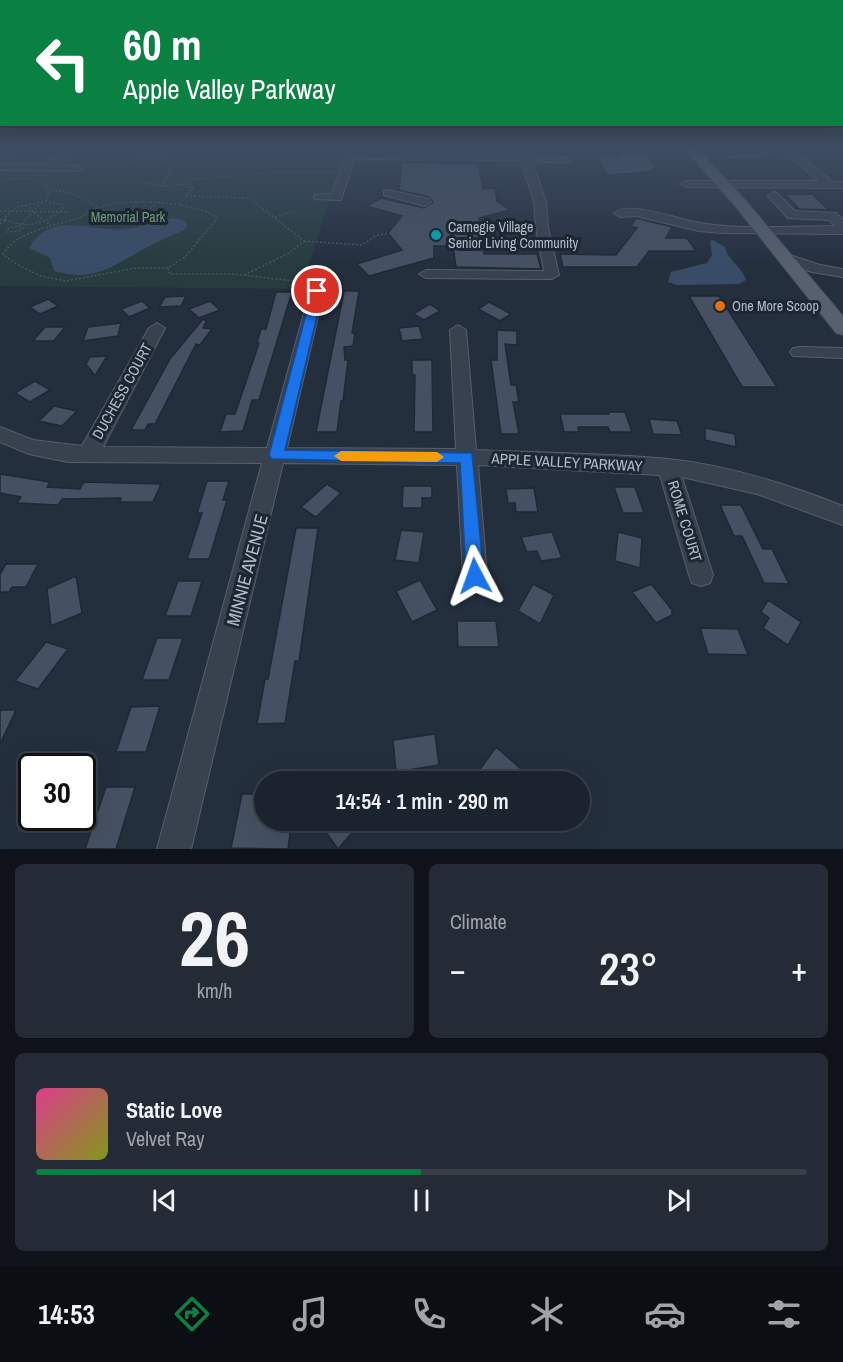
<!DOCTYPE html>
<html lang="en">
<head>
<meta charset="utf-8">
<style>
	body { margin:0; font-family:"Archivo Narrow",sans-serif; background:#242b36; color:#f1f3f6; height:100vh; display:flex; flex-direction:column; font-size:22px; white-space:nowrap }
	* { box-sizing:border-box; margin:0 }
	p { font-size:20px; color:#a0a4aa }
	.icon { flex:none; width:33px; height:33px; fill:none; stroke:currentColor; stroke-width:2; stroke-linecap:round; stroke-linejoin:round }
	.map { position:relative; height:849px; overflow:hidden }
	.sheet { display:flex; flex-direction:column; gap:15px; padding:15px; background:#0f1319; flex:1 }
	.sheet>* { flex:none }
	.top-card { position:absolute; left:0px; top:0px; width:843px; height:126px; box-shadow:0 6px 24px #0002,0 0 0 2px #39404a; background:#0b8043; color:#fff; overflow:hidden }
	.speed { position:absolute; left:18px; top:753px; display:flex; gap:12px; font-size:30px; font-weight:700; text-align:center }
	.speed>* { display:grid; place-content:center; width:78px; height:78px; border-radius:50%; background:#1b232e; box-shadow:0 6px 24px #0002,0 0 0 2px #39404a; line-height:1 }
	.speed .limit { border:3px solid #111; border-radius:9px; background:#fff; color:#111 }
	.pin { position:absolute; display:grid; place-items:center; width:51px; height:51px; color:#fff; margin:-26px; border:3px solid #fff; border-radius:50%; box-shadow:0 2px 6px #0007 }
	.me { position:absolute; width:66px; margin:-33px; rotate:356deg; stroke-linejoin:round; filter:drop-shadow(0 0 4px #0008) }
	.turn { display:flex; align-items:center; gap:21px; height:126px; padding:0 24px; font-size:27px }
	.turn .icon { width:78px; height:78px; stroke-width:2.5 }
	.turn b { display:block; font-size:42px; line-height:51px }
	.big { font-size:45px; font-weight:600; line-height:1.1 }
	.sheet .widget { flex:1; display:flex; flex-direction:column; justify-content:center; gap:9px; min-width:0; padding:0 21px; border-radius:9px; background:#242b36 }
	.sheet .dial { align-items:center; gap:0 }
	.dial b { font-size:78px; line-height:1 }
	.song { display:flex; align-items:center; gap:18px }
	.cover { width:72px; height:72px; border-radius:9px; background:linear-gradient(135deg,hsl(330 70% 55%),hsl(70 70% 35%)) }
	.played { height:6px; border-radius:3px; background:linear-gradient(90deg,#0b8043 50%,#39404a 50%) }
	.keys { display:flex; justify-content:space-around; direction:ltr }
	.heat { display:flex; justify-content:space-between; align-items:center; font-size:33px; direction:ltr }
	.sheet .tiles { flex:1; display:grid; gap:15px; grid-template-columns:1fr 1fr }
	.widget:last-child { grid-column:span 2 }
	.trip { position:absolute; left:254px; top:771px; width:336px; height:60px; border-radius:30px; background:#1b232e; box-shadow:0 6px 24px #0002,0 0 0 2px #39404a; font-weight:600; line-height:60px; text-align:center }
	.menu { display:flex; height:96px; justify-content:space-around; align-items:center; background:#0b0e12; color:#a0a4aa }
	.menu .icon { width:42px; height:42px }
	.menu .active { color:#0b8043 }
	.menu b { font-size:27px; color:#f1f3f6 }
	.map>svg:first-child { display:block }
	.green { fill:#263c3f }
	.water { fill:#394c67 }
	.lines { fill:none; stroke-linecap:round; stroke-linejoin:round }
	.stream { stroke:#394c67; stroke-width:2 }
	.building { fill:#455162; stroke:#1f2835; stroke-width:1.5 }
	.minor-casing { stroke:#565f6c; stroke-width:2 }
	.major-casing { stroke:#414a57; stroke-width:2 }
	.path { stroke:#44595c; stroke-width:1.5; stroke-dasharray:2 2; stroke-linecap:butt }
	.minor { fill:#38414e; fill-rule:evenodd }
	.major { fill:#56606e; fill-rule:evenodd }
	.route { fill:#1a73e8; stroke:#114b97; stroke-width:1.5 }
	.slow { fill:#f59e0b }
	.culture-dot { fill:#0f9aa8; stroke:#1d2633; stroke-width:2 }
	.food-dot { fill:#e8710a; stroke:#1d2633; stroke-width:2 }
	.labels { text-anchor:middle; dominant-baseline:central; stroke-width:6; stroke-linejoin:round; paint-order:stroke }
	.far-park-label { font-size:14px; fill:#6b9a76; stroke:#1d2633 }
	.far-poi-label { font-size:14px; fill:#b4bcc9; stroke:#1d2633; text-anchor:start }
	.street-label { font-size:15px; fill:#b4bcc9; stroke:#1d2633 }
	.near-street-label { font-size:18px; fill:#b4bcc9; stroke:#1d2633 }
</style>
</head>
<body>
<div class="map">
<svg width="843" height="849" viewBox="0 0 843 849">
	<rect width="100%" height="100%" fill="#242f3e"/>
	<path class="green" d="M0,147H176L167,158L342,160L301,289L0,286Z"/>
	<path class="water" d="M174,218L184,220L187,225L185,230C170,236 156,242 142,250C110,268 94,282 54,271L50,258L29,248C51,210 90,232 123,229C140,228 157,221 174,218Z
		M713,240L725,247C728,261 742,266 746,280L739,284L677,285L668,282L671,272L707,263L712,255L710,241Z"/>
	<g class="lines">
		<path class="stream" d="M148,153C161,154 167,160 171,172L161,186"/>
	</g>
	<path class="building" d="M404,147H468L469,151H403Z
		M615,147H643L656,168L648,172L607,175L596,156H619Z
		M402,162L476,164L479,167L483,189L495,188L497,201L510,210L479,218L484,254H537L541,269L456,267L453,246H434V258L369,276L357,264L402,250L388,233L402,216L366,206L381,198L424,208L433,202L429,197L399,190Z
		M785,194H812L829,210L799,209Z
		M636,218L672,227L666,238H687L696,251H649L637,267H563L560,254L616,255L637,228L631,226Z
		M344,291H359L352,333H355L353,346L344,347L345,360H348L343,401H341L337,432H316Z
		M276,292H292L259,400H252L243,431L220,432L226,414H235L259,343H257L261,329H266Z
		M186,296L181,306L159,307L165,297Z
		M689,296H719L777,387H742Z
		M48,299L58,306L40,314L30,307Z
		M142,301L150,308L129,317L121,309Z
		M210,301L220,310L199,318L189,309Z
		M489,302L511,314L500,321L478,309Z
		M430,304L440,311L424,320L413,314Z
		M203,319L206,321L203,328L212,329L200,345L196,344L155,424H148L145,430H131L170,359Z
		M121,323L118,336L83,341L88,327Z
		M419,326L423,339L402,341L399,328Z
		M45,327H65L54,341H33Z
		M497,330L517,331V345L505,344L511,385H516L519,402H513L519,434H501L491,360H497Z
		M107,356L95,376L86,364L90,357Z
		M412,360H432L433,432H414L415,375H412Z
		M35,381L50,390L30,402L15,393Z
		M54,406L77,411L62,426L39,421Z
		M608,412H625L632,432H610L608,427H578L579,432H564L560,414H609Z
		M649,419L677,421L682,435L653,434Z
		M705,428L735,434L736,447L705,440Z
		M0,474L50,482L47,487L80,489L84,482L161,484L153,502H120L121,498L62,499L58,505L17,503L21,497L0,493Z
		M207,481H229L223,500H227L209,559H187L202,513H197Z
		M327,484L341,493L316,517L301,507Z
		M403,486H432V498H422V508H402Z
		M614,487H635L644,513H623Z
		M534,488L538,512H516L515,503H508L506,489Z
		M720,505H741L763,549H772L789,584L764,583L742,536H734Z
		M296,528H318L299,661H295L285,723L257,724L265,679H268Z
		M401,530L424,532L419,563L395,560Z
		M552,532L562,558L541,561L537,551L527,552L521,537Z
		M618,532L642,538L640,568L615,561Z
		M6,564H38L26,587H12L9,592H0V574Z
		M76,576L82,613L51,626L47,589Z
		M420,580L437,610L412,622L396,591Z
		M178,581H202L191,616H165Z
		M533,584L554,595L540,624L518,611Z
		M649,585H652L672,610V615L656,623L632,592Z
		M768,600L801,622L788,645L763,628L769,618L761,612Z
		M457,621H496L499,647H458Z
		M700,628L738,629L748,655L708,654Z
		M157,638H183L169,680H142Z
		M46,642L68,649L38,689L15,681Z
		M160,706L146,752H116L131,707Z
		M0,710H16L0,744Z
		M435,734L439,765L396,772L393,740Z
		M496,747L536,782H488L478,772Z
		M106,787H135L116,849H85Z
		M242,794H261L258,810H264V820H292L288,849L231,848Z
		M317,820H363L338,849Z"/>
	<g class="lines">
		<defs>
			<path id="minor" d="M67,147H78L57,165L78,166L83,169L82,171L0,170V164L44,165Z
				M348,147H358L356,153L519,154L517,147H527L530,155L569,158V162L565,163L532,161L546,202L548,228L559,275L552,279L426,278L419,274L426,270L544,271L536,228L534,202L521,160L354,159L341,200L314,199V195L332,194Z
				M715,147H726L730,151L773,147L777,152L772,155L728,157Z
				M784,147H794V150L833,182H843V188L686,187L680,184L686,181H819L785,153Z
				M388,190L429,199L431,202L425,206L384,195V191Z
				M774,192L778,194L795,211L836,213L843,220V234L721,233L699,231L636,216L620,217L614,213C627,201 673,217 690,221C733,231 791,226 835,226L829,220L788,218L768,196Z
				M784,253L820,265L843,269V277L812,272L779,260L777,257Z
				M317,287L324,291L287,448L456,449L450,330L458,325L466,330L476,450C540,453 604,453 668,459C728,465 787,484 843,506V525L757,494L682,477L713,575L710,583L701,586L692,583L689,575L660,475L478,465L487,576L484,584L475,587L466,584L463,576L457,465L283,463L191,849H157L262,463L68,462L29,454L0,442V427L33,440L82,446L149,328L157,323L165,328L103,447L267,448L310,291Z
				M799,347L843,348V358L793,356L790,352L793,348Z"/>
			<path id="major" d="M683,147H696L746,201L843,316V335L836,333L736,207Z"/>
		</defs>
		<use href="#minor" class="minor-casing"/>
		<use href="#major" class="major-casing"/>
		<path class="path" d="M134,161L141,155
			M424,172L434,177L431,179L433,182L454,186
			M434,177L447,178L443,183
			M0,181C17,178 39,174 50,191
			M145,183L163,186L190,184L189,187H193L179,205
			M183,185L186,180L276,172H334
			M186,196L249,198L304,241L289,253L244,275
			M45,201L63,205V209C47,223 23,231 4,218L17,207Z
			M45,201L50,191C69,190 82,197 98,207
			M150,202C173,204 196,205 216,217V220L185,257L168,268H136L66,281L41,276L16,264L3,254C18,230 53,227 78,218C88,214 97,207 108,205C121,202 136,202 150,202Z
			M137,203L130,210V215L139,214L157,204
			M25,205L51,226
			M0,211L69,212
			M275,217L295,211
			M0,220H6
			M0,224L6,220
			M22,224L42,202
			M19,226L23,228L19,231L7,232L9,228Z
			M304,241L362,245L375,236L388,233
			M168,268L170,274H234L310,283"/>
		<use href="#minor" class="minor"/>
		<use href="#major" class="major"/>
	</g>
	<linearGradient id="sky" x2="0" y2="1"><stop stop-color="#141a22"/><stop offset="0.55" stop-color="#3f4d63"/><stop offset="1" stop-color="#3f4d63" stop-opacity="0"/></linearGradient>
	<rect width="843" height="266" fill="url(#sky)"/>
	<path class="route" d="M317,288L323,291L285,450L472,453L484,576L481,581L475,584L469,581L466,576L460,463L272,459L269,455L312,291Z"/>
	<path class="slow" d="M341,451L437,452L444,457L437,462L341,461L334,456Z"/>
	<circle class="culture-dot" cx="436" cy="235" r="6"/>
	<circle class="food-dot" cx="720" cy="306" r="6"/>
	<g class="labels">
		<g class="far-park-label">
			<text x="128" y="217">Memorial Park</text>
		</g>
		<g class="far-poi-label">
			<text x="448" y="227">Carnegie Village<tspan x="448" dy="16">Senior Living Community</tspan></text>
			<text x="732" y="306">One More Scoop</text>
		</g>
		<g class="street-label">
			<text transform="translate(122 391) rotate(-61)">DUCHESS COURT</text>
			<text transform="translate(567 462) rotate(3)">APPLE VALLEY PARKWAY</text>
			<text transform="translate(685 521) rotate(73)">ROME COURT</text>
		</g>
		<g class="near-street-label">
			<text transform="translate(247 570) rotate(-75)">MINNIE AVENUE</text>
		</g>
	</g>
</svg>
<div class="speed"><div class="limit">30</div></div>
<div class="pin" style="left:317px;top:291px;background:#d93025"><svg class="icon" aria-label="arrive" viewBox="0 0 24 24"><path d="M6 21V4h12l-3 4 3 4H6"/></svg></div>
<svg class="me" style="left:475px;top:576px" viewBox="-20 -20 40 40"><path d="M0-17L14 15 0 8-14 15z" fill="#1a73e8" stroke="#fff" stroke-width="4"/></svg>
<div class="trip">14:54 · 1 min · 290 m</div>
<div class="top-card">
<div class="turn"><svg class="icon" aria-label="left" viewBox="0 0 24 24"><path d="M17 20v-9H6M10 6l-5 5 5 5"/></svg><div><b>60 m</b>Apple Valley Parkway</div></div>
</div>
</div>
<section class="sheet">
<div class="tiles">
<div class="widget dial"><b>26</b><p>km/h</p></div>
<div class="widget"><p>Climate</p>
<div class="heat"><a>−</a><b class="big">23°</b><a>+</a></div>
</div>
<div class="widget">
<div class="song"><i class="cover"></i><div><b>Static Love</b><p>Velvet Ray</p></div></div>
<div class="played"></div>
<div class="keys"><svg class="icon" aria-label="previous" viewBox="0 0 24 24"><path d="M18 5L8 12l10 7zM5 5v14"/></svg><svg class="icon" aria-label="pause" viewBox="0 0 24 24"><path d="M8 5v14M16 5v14"/></svg><svg class="icon" aria-label="next" viewBox="0 0 24 24"><path d="M6 5l10 7-10 7zM19 5v14"/></svg></div>
</div>
</div>
</section>
<nav class="menu">
<b>14:53</b>
<svg class="icon active" aria-label="directions" viewBox="0 0 24 24"><path d="M12 3l9 9-9 9-9-9zM9 14v-3h6M13 9l2 2-2 2"/></svg>
<svg class="icon" aria-label="music" viewBox="0 0 24 24"><path d="M9 18V5l10-2v13"/><circle cx="6" cy="18" r="3"/><circle cx="16" cy="16" r="3"/></svg>
<svg class="icon" aria-label="phone" viewBox="0 0 24 24"><path d="M5 4h4l2 5-3 2q2 4 5 5l2-3 5 2v4C11 20 4 13 5 4z"/></svg>
<svg class="icon" aria-label="climate" viewBox="0 0 24 24"><path d="M12 3v18M4 7l16 10M4 17L20 7"/></svg>
<svg class="icon" aria-label="car" viewBox="0 0 24 24"><path d="M5 17H2v-5l4-1 3-4h7l3 4 3 1v5h-3M9 17h6M6 11h13"/><circle cx="7" cy="17" r="2"/><circle cx="17" cy="17" r="2"/></svg>
<svg class="icon" aria-label="filters" viewBox="0 0 24 24"><path d="M4 7h16M4 17h16"/><circle cx="9" cy="7" r="2"/><circle cx="15" cy="17" r="2"/></svg>
</nav>
</body>
</html>
